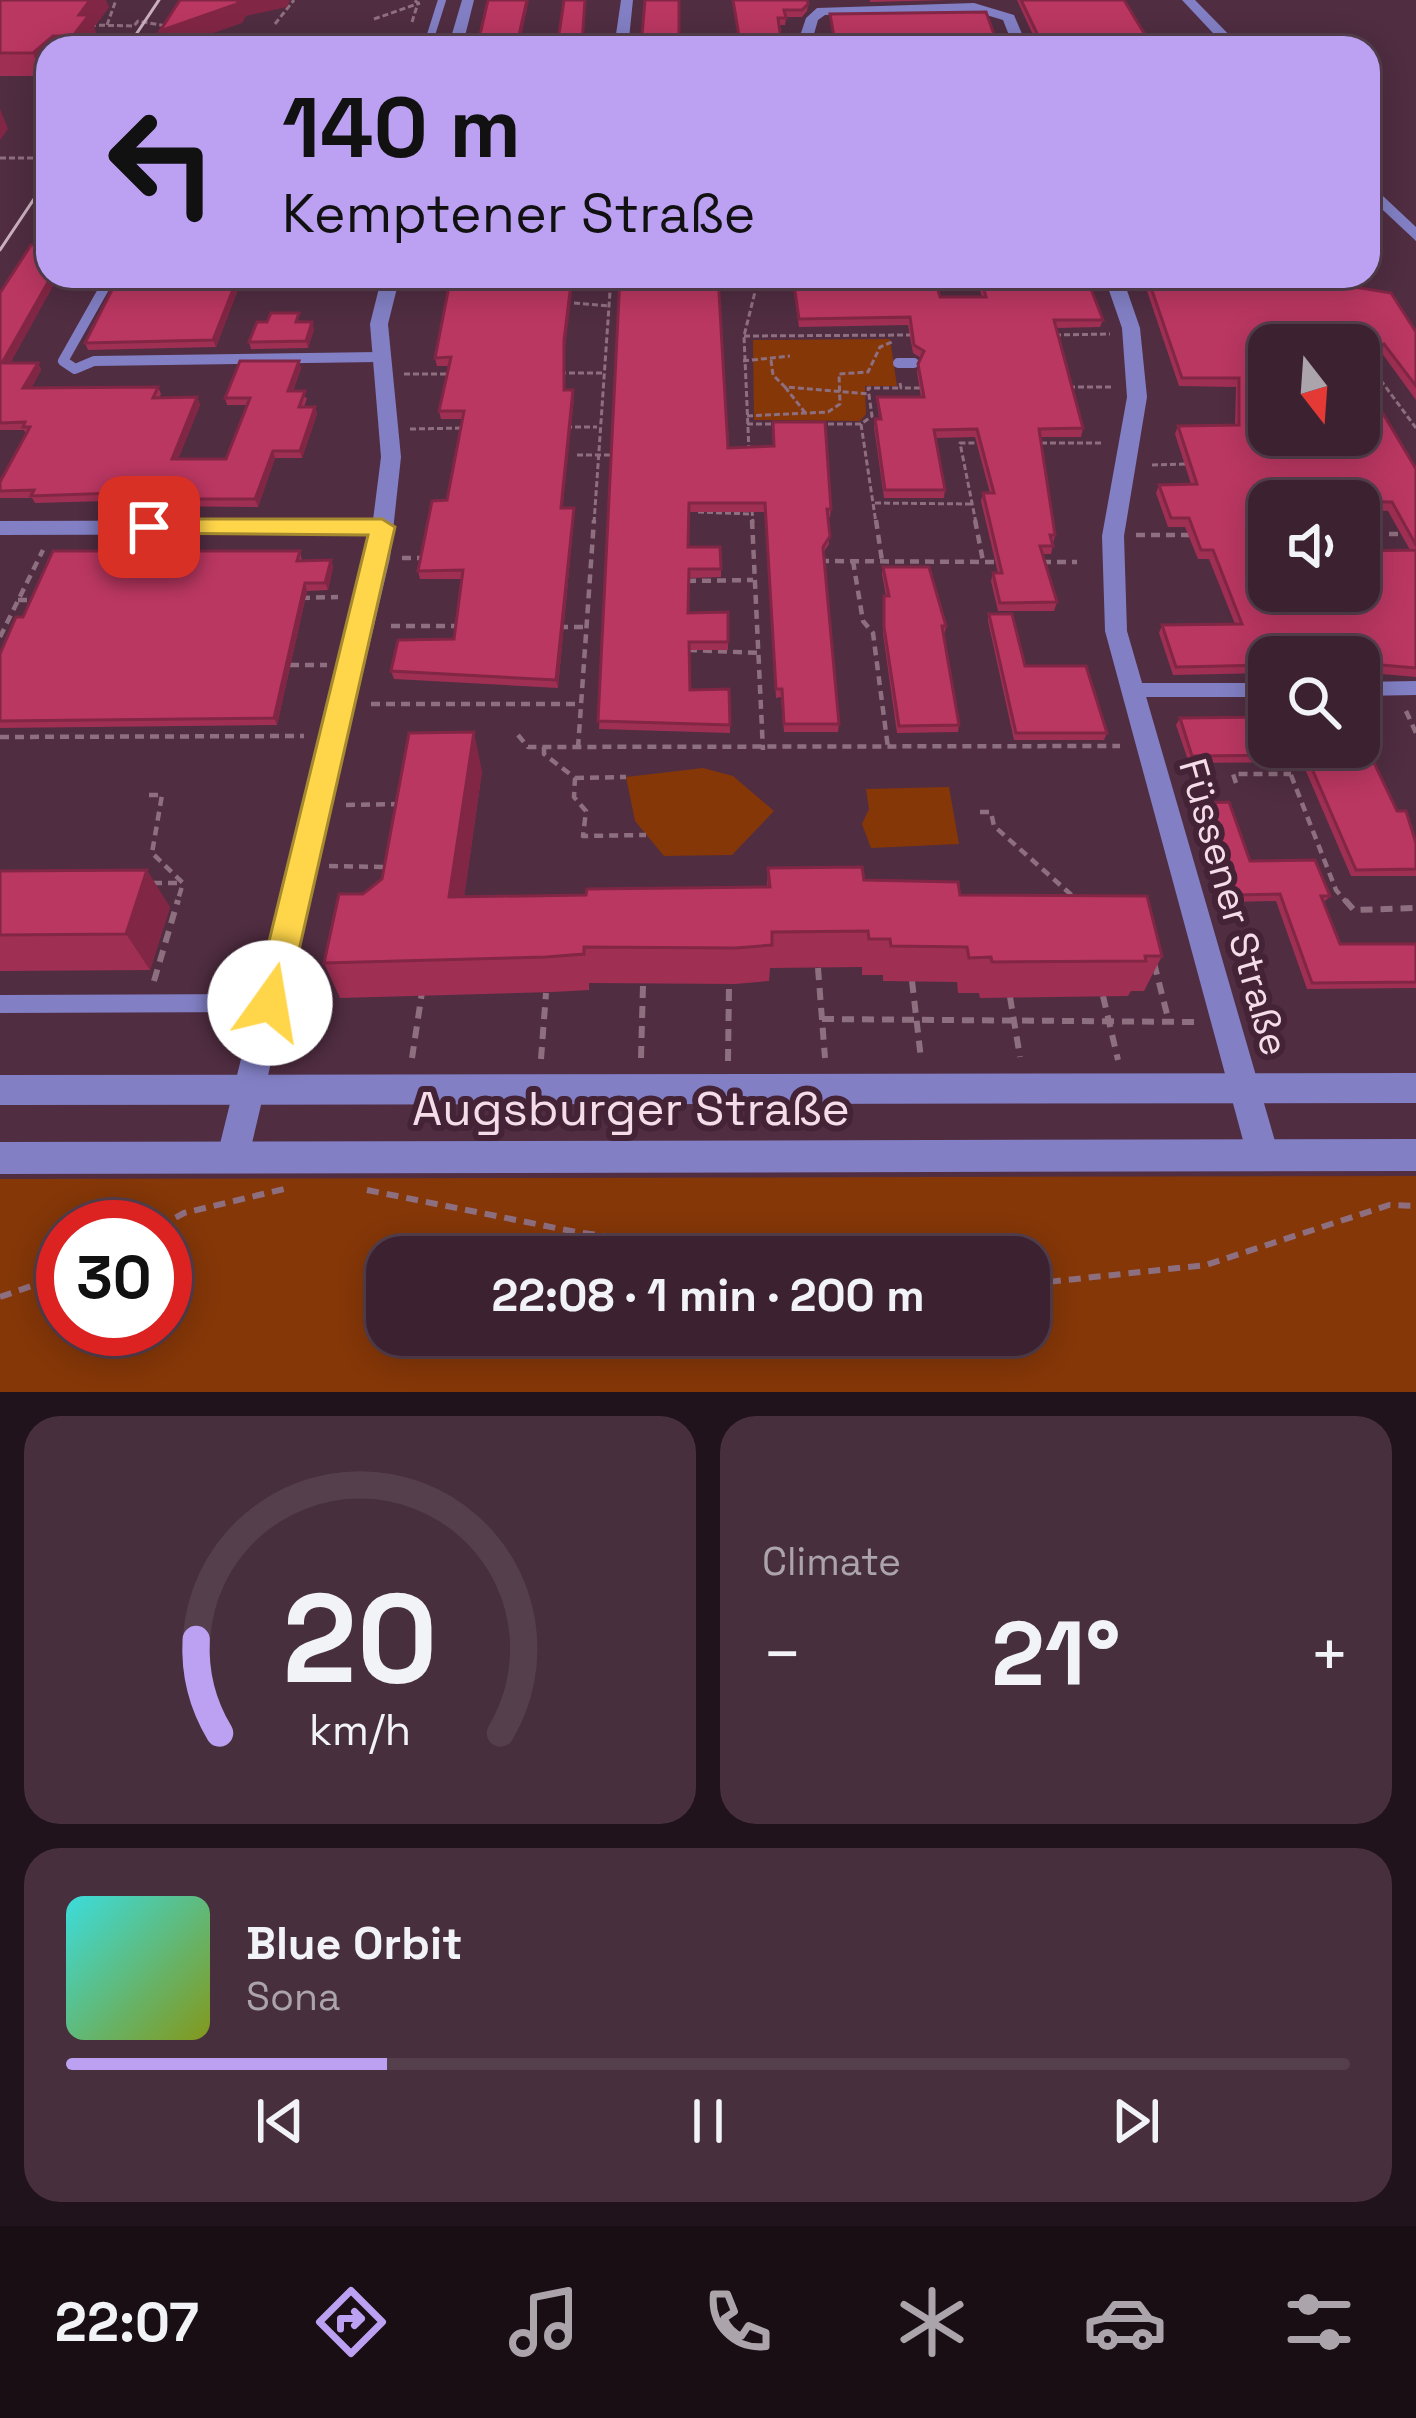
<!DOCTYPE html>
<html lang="en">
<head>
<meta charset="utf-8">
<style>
	body { margin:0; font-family:"Space Grotesk",sans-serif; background:#472f3d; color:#f1f3f6; height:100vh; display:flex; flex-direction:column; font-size:45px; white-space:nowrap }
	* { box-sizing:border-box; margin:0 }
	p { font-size:39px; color:#aca4ab }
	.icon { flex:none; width:66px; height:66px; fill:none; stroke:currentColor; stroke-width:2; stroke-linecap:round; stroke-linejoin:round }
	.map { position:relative; height:1392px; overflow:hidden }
	.panel { display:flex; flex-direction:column; gap:24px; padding:24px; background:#21131b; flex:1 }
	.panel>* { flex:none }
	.banner { position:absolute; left:36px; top:36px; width:1344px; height:252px; border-radius:36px; box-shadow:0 6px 30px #0003,0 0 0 3px #553f4d; background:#bca0f2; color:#111; overflow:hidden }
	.needle { width:78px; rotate:163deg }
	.tools { position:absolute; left:1248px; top:324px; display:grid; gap:24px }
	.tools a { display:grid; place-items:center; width:132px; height:132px; border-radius:24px; background:#3c2231; box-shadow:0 6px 30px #0003,0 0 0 3px #553f4d; font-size:60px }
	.speed { position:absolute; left:36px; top:1200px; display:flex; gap:24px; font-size:60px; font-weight:700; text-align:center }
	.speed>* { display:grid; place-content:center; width:156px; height:156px; border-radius:50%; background:#3c2231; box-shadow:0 6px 30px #0003,0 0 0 3px #553f4d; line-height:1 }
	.speed .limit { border:18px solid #d22; background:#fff; color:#111 }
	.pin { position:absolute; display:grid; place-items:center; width:102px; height:102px; color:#fff; margin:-51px; border-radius:24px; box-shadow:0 6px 18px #0006 }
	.me { position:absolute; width:132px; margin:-66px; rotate:13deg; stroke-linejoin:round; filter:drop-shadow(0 0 9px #0008) }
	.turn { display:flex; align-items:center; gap:42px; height:252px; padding:0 48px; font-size:54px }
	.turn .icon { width:156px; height:156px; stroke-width:2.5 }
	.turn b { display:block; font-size:84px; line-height:102px }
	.big { font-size:90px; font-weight:800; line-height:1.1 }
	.panel .widget { flex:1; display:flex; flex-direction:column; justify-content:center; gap:18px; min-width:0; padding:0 42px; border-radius:36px; background:#472f3d }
	.panel .dial { align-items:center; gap:0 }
	.dial svg { height:312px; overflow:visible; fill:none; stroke:#553f4d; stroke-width:7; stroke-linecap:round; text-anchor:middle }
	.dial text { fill:#f1f3f6; stroke:none }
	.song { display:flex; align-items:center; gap:36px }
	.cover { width:144px; height:144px; border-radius:18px; background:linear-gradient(135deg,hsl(180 70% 55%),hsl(70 70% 35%)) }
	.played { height:12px; border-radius:6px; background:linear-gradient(90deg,#bca0f2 25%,#553f4d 25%) }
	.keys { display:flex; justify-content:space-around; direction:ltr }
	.heat { display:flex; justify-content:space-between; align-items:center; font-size:66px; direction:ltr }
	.panel .tiles { flex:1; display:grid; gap:24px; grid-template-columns:1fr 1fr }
	.widget:last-child { grid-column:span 2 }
	.trip { position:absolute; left:366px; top:1236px; width:684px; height:120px; border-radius:36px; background:#3c2231; box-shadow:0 6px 30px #0003,0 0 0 3px #553f4d; font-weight:800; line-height:120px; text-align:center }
	.menu { display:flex; height:192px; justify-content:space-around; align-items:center; background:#180e14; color:#aca4ab }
	.menu .icon { width:84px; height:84px }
	.menu .selected { color:#bca0f2 }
	.menu b { font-size:54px; color:#f1f3f6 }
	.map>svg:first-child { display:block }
	.green { fill:#853708; fill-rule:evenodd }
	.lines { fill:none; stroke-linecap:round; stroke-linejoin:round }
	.path-far2 { stroke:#8e6f80; stroke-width:3; stroke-dasharray:6 3; stroke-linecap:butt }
	.path-far1 { stroke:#8e6f80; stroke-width:4.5; stroke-dasharray:9 6; stroke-linecap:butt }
	.path { stroke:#8e6f80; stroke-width:6; stroke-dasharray:12 8; stroke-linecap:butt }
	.service-far3 { stroke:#827fc4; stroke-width:8 }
	.service-far2 { stroke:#827fc4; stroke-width:10 }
	.service-far1 { stroke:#827fc4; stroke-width:14 }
	.service { stroke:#827fc4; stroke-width:18 }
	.minor { fill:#827fc4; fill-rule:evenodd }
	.tertiary { fill:#827fc4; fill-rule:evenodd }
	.tram { stroke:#cab0be; stroke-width:3 }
	.wall { fill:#a02f54; fill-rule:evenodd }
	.shaded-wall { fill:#822645 }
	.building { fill:#ba3762; stroke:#822645; stroke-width:3 }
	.route { fill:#ffd54a; stroke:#a68a30; stroke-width:3 }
	.labels { text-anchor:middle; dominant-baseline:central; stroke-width:12; stroke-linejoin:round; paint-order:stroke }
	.street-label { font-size:39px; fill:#f4dde9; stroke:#452337 }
	.near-street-label { font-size:48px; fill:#f4dde9; stroke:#452337 }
</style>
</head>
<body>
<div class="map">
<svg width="1416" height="1392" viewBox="0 0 1416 1392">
	<rect width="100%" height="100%" fill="#502d41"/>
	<path class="green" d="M890,339L897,386H865L866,414L860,421L754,420L753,340Z
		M703,768L733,776L774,811L732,855L664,856L635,821L626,777Z
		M949,787L959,844L871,848L862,824L869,809L866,789Z
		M1416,1176V1392H0V1179ZM165,1227V1329H63V1227ZM1029,1257V1335H387V1257Z"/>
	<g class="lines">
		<path class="path-far2" d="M374,19L420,3
			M412,22L418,3L414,0
			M275,24L294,0
			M90,25L134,26L138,21L166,26
			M107,25L116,0
			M0,158H39
			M712,284L759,283
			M574,303L610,306
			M1055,335L1110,334
			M744,336L912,335
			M1359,351L1416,428
			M771,360L773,375L785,387L869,394
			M743,361L790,356
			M560,373H603
			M404,374H453
			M900,383L901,388H920
			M785,387L807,415
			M1069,387H1112
			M747,416L828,412L840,404L839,374L868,372L880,347L894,341
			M747,424H778
			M819,424H861L872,416L868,388H899
			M861,424L876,523
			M566,427H597
			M410,429L465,428
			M1041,443H1101
			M749,451L744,336L759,276
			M577,455H617
			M1152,465L1188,464
			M875,503L971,504
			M752,510L753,523
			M698,512L750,514
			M594,523L611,277
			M976,523L960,443H981"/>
		<path class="path-far1" d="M752,520L763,750
			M876,520L882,561
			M975,520L983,561
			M1359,534H1401
			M1136,535H1191
			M402,558H427
			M820,561L1001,562
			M853,561L863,621L873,633L888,748
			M1042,562H1077
			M687,581L753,580
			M301,598L338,597
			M18,600H32
			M391,626H457
			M559,627H583
			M0,637L43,550
			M688,650L760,653
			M290,665H327
			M371,704H580
			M1406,711L1416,733
			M518,735L528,747L1120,746
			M0,737L304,736
			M544,747V754L575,778L574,797L586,811L583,836L646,835
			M1280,747L1336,890L1347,903
			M578,748L594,520
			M575,778L626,777
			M1236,783L1233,774H1291
			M149,795H162L152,853L183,883L177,903
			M346,805L401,804
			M980,812H991L994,826L1076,899
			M329,866L390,867
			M153,883H183"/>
		<path class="path" d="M1345,900L1354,910L1416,908
			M1154,963L1169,1022
			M818,968L825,1058
			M154,981L178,900
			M912,981L921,1059
			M1103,996L1118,1060
			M1010,997L1020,1057
			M822,1019L1195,1022
			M412,1058L422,992
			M641,1058L643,985
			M541,1059L546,993
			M728,1061L729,984
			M367,1190L576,1232L760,1257
			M158,1227L184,1213L284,1189
			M1029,1284L1206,1265L1389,1205L1416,1206
			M0,1297L63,1275"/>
		<path class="service-far3" d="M430,38L442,0"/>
		<path class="service-far2" d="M111,276L63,361L75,369L94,361L378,357
			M898,363H914"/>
		<path class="service-far1" d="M1359,689L1416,688
			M1133,690H1269"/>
		<path class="service" d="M0,1004L270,1003"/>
		<path class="minor" d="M462,0H474L462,48H448L450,42L251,46L244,42L251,38L452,34Z
			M621,0H633L628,48H614Z
			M974,3L1014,15L1028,48H1014L1003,20L973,11L825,15L818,20L810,48H796L806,18L817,8Z
			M382,276H400L388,324L401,457L390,558L249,1156L244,1167L233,1172L222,1167L217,1156L371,534L0,535V521L373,520L381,457L370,324Z
			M1104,276H1122L1140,328L1147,397L1124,536L1127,631L1279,1155L1274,1166L1263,1171L1252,1166L1247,1155L1105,631L1102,536L1127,397L1122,328Z"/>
		<path class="tertiary" d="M1182,0H1195L1242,48H1227Z
			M1368,182L1416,227V241L1368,196Z
			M1416,1073V1103L0,1105V1075Z
			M1416,1139V1171L0,1174V1142Z"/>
		<path class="tram" d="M127,48L159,0
			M0,250L48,178"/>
	</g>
	<path class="wall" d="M0,0L109,7L94,27L97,37L89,48H48L42,76H0Z
		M733,0L808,4L807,11L802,17H786L785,25H779L740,48Z
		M870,0H949L870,2Z
		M1017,0H1124L1150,43L1174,48H1039Z
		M40,245L48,276H74L69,284H54L10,363H38L41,370L31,388L158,387L161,394L159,398L197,397L200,405L178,459H226L247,405H227L225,398L299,361L301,368L293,391L307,398L304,407H315L317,414L302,458H275L258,507L144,506L142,500L35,503L32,498H0V482L26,434L24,430H0V293Z
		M119,276H257L253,284H240L216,347L88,350L85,343Z
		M326,276L323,284H299L297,277Z
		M620,276L728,448L831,509L830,517H828L829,544L823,553L839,724L838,732H784L781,697L776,698L765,512H689V547L721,569V577L689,578V613L728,642V650H690V690L730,725V733L599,729Z
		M783,276H934L940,297H982L976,276H1086L1103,320L1100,327L1056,328L1083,428L1081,437H1040L1055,535L1051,554H1042L1057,602L1054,611H998L991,581L993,573H998L981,501L983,493H990L975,437L935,438L945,490L944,498H884L874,427L875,419H879L877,397H921L917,372L921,358L913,353L908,325L799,327L793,285H784Z
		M1142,276H1342L1348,286L1416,332V400L1381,352L1359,366V345H1269L1416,469V677L1359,672V657H1269V673L1173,675L1159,633L1162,625L1235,624L1209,559H1198L1185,527H1168L1156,493L1159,485L1191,484L1175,434L1178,426L1235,425L1236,387L1179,386ZM1269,501H1359V510L1388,511L1410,550L1269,591Z
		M301,320V322L314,329L308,348L251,349L249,342Z
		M565,349V390L574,398L562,508L574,516L558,688L394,679L391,671L454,639L461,579H420L418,571L447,500L462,419H441L439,411L449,366H437L435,358Z
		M300,551L302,561L331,560L333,567L328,590L307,591L277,725L0,728V654Z
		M883,567L946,626L945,633L943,634L959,725L958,732L897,733L883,634V604L884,596H886L882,574Z
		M989,614L1025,666L1107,733L1104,740H1014L988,621Z
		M1180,718L1359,747L1416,843V876H1351L1302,762L1189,763L1176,725Z
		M482,771L464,897L586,895L767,887L768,868L960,895L1162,956L1144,991H1131L1128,996L980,998L979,993H958L957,982L883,981V975H862V967L770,968L769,981L735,984L589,983V990L553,992L340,998L324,963L363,894L382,879Z
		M1203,803L1250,861L1330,896L1323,903L1340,944H1416V988L1307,989L1276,901L1230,902L1200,810Z
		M0,871L170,907L150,970L0,971Z"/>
	<path class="shaded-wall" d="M90,0H106L109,7L94,27L97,37L89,48H77L73,36L79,15Z
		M239,0H290L287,7L246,16L242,23L171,48H165L160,31Z
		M527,0H529L519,48H516Z
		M53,36L58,48H48V71L42,76L33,53Z
		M0,109L8,129L0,140Z
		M572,276H574L565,349L564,340Z
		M51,277L54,284L6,371L2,363Z
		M238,277L240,284L216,347L213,340Z
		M312,322L314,329L308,348L306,341Z
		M1384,344L1381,352L1359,366V360Z
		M299,361L301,368L290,398L288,391Z
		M38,363L41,370L27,396L23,388Z
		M573,390L574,398L562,516L561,508Z
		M197,397L200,405L175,466L172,459Z
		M315,407L317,414L302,458L300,451Z
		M273,451L275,458L258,507L255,499Z
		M574,508V516L558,688L556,680Z
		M331,560L333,567L328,590L325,583Z
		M305,583L307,591L277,725L274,718Z
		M474,732L482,771L459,934L449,897Z
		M147,870L170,907L150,970L126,934Z"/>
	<path class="building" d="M0,0H90L79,15H89L73,36H53L33,53H0Z
		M180,0H239L237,4L160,31Z
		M488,0H527L516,48H477Z
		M564,0H585L582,44H591V48H557Z
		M645,0H679V48H641Z
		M733,0H807L808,4L802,10H784L786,18H778L782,48H741Z
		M1021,0H1124L1150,43L1171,42L1174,48H1044Z
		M986,12L999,48H836L830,14Z
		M225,42L222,48H167L170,43Z
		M48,233V276H67L51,277L2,363H38L23,388L158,387L153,398L197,397L172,459H226L250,398H225L240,361H299L288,391H305L299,407H315L300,451H273L255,499H141L144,492L31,496L34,490L0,491V482L30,427H23L25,422L0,423V293L31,245H40Z
		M119,276H252L238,277L213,340L85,343Z
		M451,276H572L564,340V390H573L561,508H574L556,680L391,671L398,640L454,639L463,570L418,571L432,501L447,500L464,411H439L451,357L435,358Z
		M620,276H718L728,448L774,446L773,422H825L831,509H827L830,536L823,547L839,724H784L782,689H776L765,503H689L688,547H720L721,569H689L688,613L728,612V642H689L690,690L729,689L730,725L598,721Z
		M934,276L940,297H986L980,276H1086L1103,320H1054L1083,428L1039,429L1055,535H1050L1053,546H1040L1057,602L1000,603L993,573H1002L983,493H994L977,429L934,430L945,490H885L875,419H881L877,397H924L918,364L924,351L914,345L910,317L799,319L793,277L784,276Z
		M1147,276H1342L1348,286L1391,293L1416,332V386L1384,344L1359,360V345H1269V435H1359V373L1416,469V545L1392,502L1269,501V591H1359V551L1416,550V668L1359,663V657H1269V665L1176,667L1162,625L1242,624L1213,550H1201L1189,518H1171L1159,485L1197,484L1178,426L1239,425V378H1182Z
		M271,313H299L296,322H312L306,341L249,342L257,322H267Z
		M53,551H300L297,561L331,560L325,583H305L274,718L0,721V654L16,617H23Z
		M883,567H929L946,626H942L959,725L899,726L884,627V596H889Z
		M989,614H1012L1025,666H1086L1107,733H1016Z
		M1269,717V747H1359V731L1397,811H1406L1416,843V869L1356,870L1306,755L1192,756L1180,718Z
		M474,732L449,897L586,895L587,889L770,887L768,868L862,867L864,880L958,882L960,895L1147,896L1162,956H1145L1146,961L992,962L991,957L969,958L967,947L891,946L890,939H869L868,931L772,932V945L736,948L584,947V954L546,957L324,963L339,894H363L382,879L409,733Z
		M1229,802L1250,861L1315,860L1330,896H1321L1340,944H1416V982L1312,983L1280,894L1234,895L1203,803Z
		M147,870L126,934L0,935V871Z"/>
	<path class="route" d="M149,519H382L395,527L287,1003L282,1014L270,1018L259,1014L254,1003L368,535L140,533V521Z"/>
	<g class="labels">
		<g class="street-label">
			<text transform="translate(1234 907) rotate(74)">Füssener Straße</text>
		</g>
		<g class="near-street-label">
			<text x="631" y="1108">Augsburger Straße</text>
		</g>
	</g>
</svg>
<div class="tools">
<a><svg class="needle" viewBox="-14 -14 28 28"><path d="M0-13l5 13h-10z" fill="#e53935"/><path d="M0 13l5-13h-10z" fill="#aca4ab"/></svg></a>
<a><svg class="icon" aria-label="sound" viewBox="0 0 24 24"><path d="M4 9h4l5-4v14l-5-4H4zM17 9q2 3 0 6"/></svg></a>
<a><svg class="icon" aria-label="search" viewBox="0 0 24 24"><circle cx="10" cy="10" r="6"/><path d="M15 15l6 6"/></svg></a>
</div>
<div class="speed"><div class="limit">30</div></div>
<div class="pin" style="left:149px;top:527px;background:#d93025"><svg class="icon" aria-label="arrive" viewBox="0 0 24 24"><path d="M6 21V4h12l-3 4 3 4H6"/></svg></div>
<svg class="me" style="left:270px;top:1003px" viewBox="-20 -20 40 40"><circle r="19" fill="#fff"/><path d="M0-13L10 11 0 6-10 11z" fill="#ffd54a"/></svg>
<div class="trip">22:08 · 1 min · 200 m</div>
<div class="banner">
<div class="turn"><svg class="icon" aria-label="left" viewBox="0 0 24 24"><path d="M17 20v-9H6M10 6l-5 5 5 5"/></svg><div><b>140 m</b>Kemptener Straße</div></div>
</div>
</div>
<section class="panel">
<div class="tiles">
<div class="widget dial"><svg viewBox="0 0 100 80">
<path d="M14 69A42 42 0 1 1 86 69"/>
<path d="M14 69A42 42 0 0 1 8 45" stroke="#bca0f2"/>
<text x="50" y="56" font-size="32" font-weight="700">20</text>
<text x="50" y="72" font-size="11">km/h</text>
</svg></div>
<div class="widget"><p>Climate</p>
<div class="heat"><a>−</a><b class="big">21°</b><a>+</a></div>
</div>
<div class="widget">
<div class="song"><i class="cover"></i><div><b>Blue Orbit</b><p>Sona</p></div></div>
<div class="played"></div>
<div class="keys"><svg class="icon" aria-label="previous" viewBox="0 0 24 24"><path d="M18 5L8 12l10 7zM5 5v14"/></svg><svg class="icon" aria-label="pause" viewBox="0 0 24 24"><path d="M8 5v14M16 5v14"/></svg><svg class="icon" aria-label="next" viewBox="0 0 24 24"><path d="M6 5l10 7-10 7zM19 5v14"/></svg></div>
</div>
</div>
</section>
<nav class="menu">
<b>22:07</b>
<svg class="icon selected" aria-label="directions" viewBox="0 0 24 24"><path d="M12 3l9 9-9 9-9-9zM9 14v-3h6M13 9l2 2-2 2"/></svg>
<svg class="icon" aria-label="music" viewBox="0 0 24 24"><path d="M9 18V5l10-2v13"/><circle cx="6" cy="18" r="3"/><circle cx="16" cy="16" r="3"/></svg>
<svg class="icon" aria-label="phone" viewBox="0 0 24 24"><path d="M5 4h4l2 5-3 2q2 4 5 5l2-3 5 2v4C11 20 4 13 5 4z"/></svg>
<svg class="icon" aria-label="climate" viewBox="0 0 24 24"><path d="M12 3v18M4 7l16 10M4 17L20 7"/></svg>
<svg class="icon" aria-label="car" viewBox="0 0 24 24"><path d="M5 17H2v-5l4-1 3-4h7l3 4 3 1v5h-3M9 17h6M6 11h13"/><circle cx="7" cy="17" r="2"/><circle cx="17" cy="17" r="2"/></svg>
<svg class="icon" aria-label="filters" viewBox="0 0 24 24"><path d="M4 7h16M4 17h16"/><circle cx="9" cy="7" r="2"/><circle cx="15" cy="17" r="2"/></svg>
</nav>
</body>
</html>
